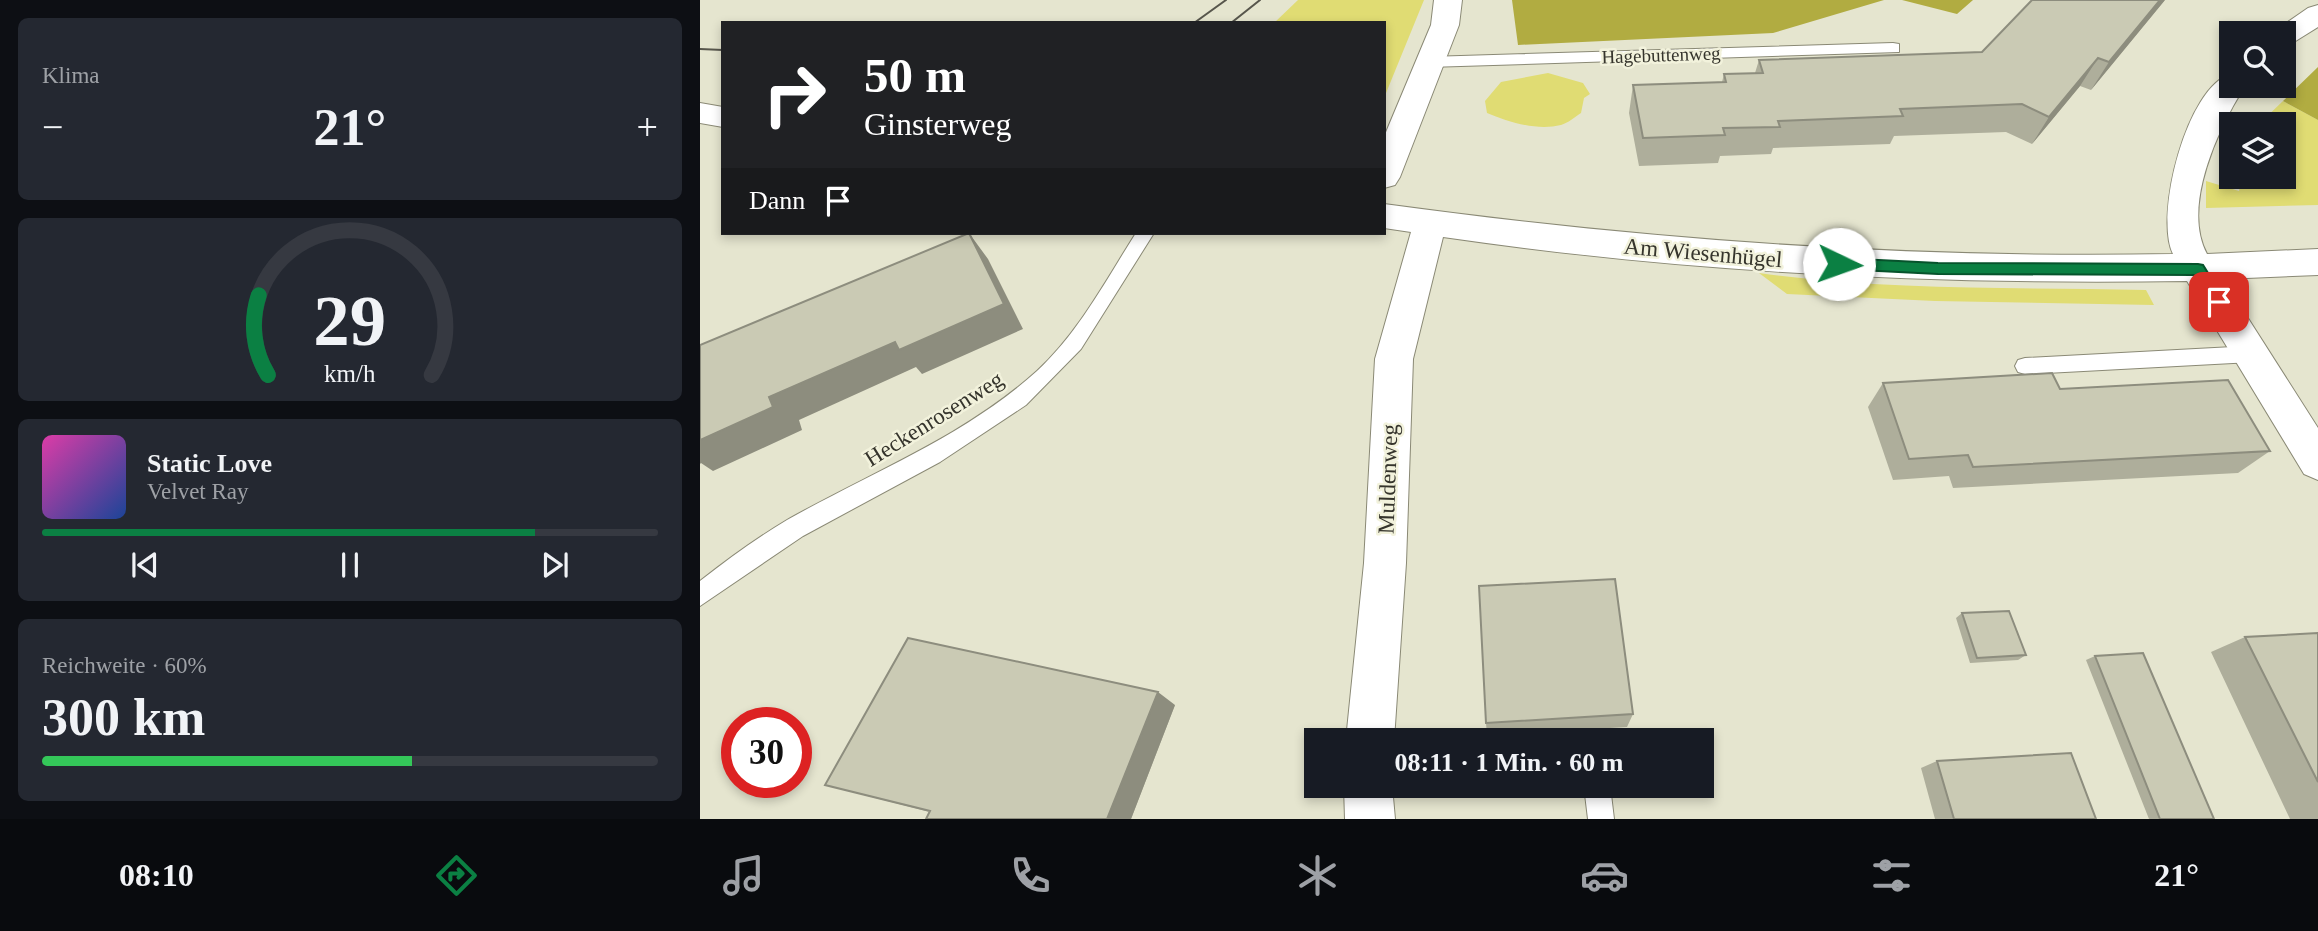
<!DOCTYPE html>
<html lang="de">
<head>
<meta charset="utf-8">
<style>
	body { margin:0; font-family:"Times New Roman",serif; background:#242831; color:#f1f3f6; height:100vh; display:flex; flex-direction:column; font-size:26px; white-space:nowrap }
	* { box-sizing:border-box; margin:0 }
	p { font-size:23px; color:#9ea1a6 }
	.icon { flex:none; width:38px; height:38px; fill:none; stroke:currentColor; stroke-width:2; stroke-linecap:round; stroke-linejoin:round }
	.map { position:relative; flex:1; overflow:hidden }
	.panel { display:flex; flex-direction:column; gap:18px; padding:18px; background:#0d0f14; width:700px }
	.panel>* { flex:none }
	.top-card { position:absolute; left:21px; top:21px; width:665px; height:214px; border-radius:0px; box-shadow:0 4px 10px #0003; background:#202124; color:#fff; overflow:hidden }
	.buttons { position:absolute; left:1519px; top:21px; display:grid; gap:14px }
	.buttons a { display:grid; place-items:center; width:77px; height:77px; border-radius:0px; background:#171b24; box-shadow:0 4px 10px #0003; font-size:35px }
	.speed { position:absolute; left:21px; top:707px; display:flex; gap:14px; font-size:35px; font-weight:700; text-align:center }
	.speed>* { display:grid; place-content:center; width:91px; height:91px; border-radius:50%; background:#171b24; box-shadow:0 4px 10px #0003; line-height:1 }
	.speed .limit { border:10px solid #d22; background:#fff; color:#111 }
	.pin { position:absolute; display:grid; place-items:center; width:60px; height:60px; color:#fff; margin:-30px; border-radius:14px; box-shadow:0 4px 10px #0006 }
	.me { position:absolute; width:77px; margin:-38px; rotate:93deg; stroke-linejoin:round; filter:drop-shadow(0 0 5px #0008) }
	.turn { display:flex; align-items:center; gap:24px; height:147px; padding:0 28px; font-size:32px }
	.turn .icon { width:91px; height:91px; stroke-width:2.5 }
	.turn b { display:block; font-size:49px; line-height:60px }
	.then { display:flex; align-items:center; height:66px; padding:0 28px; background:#0003; gap:14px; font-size:26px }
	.big { font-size:52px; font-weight:700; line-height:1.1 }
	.panel .widget { flex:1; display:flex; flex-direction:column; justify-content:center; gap:10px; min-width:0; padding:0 24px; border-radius:10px; background:#242831 }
	.panel .dial { align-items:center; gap:0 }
	.dial svg { height:182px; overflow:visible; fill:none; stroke:#363941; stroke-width:7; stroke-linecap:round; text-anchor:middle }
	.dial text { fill:#f1f3f6; stroke:none }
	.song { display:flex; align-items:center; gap:21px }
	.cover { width:84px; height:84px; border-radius:10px; background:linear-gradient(135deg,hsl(320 70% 55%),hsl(220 70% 35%)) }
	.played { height:7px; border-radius:4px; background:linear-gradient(90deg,#0b8043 80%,#363941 80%) }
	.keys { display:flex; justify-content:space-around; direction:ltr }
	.heat { display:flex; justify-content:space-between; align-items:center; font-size:38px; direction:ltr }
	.charge { height:10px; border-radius:5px; background:linear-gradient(90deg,#34c759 60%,#363941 0) }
	.trip { position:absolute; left:604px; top:728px; width:410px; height:70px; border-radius:0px; background:#171b24; box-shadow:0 4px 10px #0003; font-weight:700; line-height:70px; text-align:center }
	.dock { display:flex; height:112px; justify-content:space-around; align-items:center; background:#090b0e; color:#9ea1a6 }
	.dock .icon { width:49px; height:49px }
	.dock .current { color:#0b8043 }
	.dock b { font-size:32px; color:#f1f3f6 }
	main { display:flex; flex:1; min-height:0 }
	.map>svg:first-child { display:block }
	.green { fill:#e0dc73 }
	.forest { fill:#b1ac41 }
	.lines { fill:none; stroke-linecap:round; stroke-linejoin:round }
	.lane-casing { stroke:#8a8975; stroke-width:2 }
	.street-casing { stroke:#8a8975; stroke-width:2 }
	.lane { fill:#fff; fill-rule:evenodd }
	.street { fill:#fff; fill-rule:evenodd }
	.tram { stroke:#57564c; stroke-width:2 }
	.wall { fill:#aeae9b }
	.shaded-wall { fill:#8d8d7e }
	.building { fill:#cacab4; stroke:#8d8d7e; stroke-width:2 }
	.route { fill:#0b8043; stroke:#07532c; stroke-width:2 }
	.labels { text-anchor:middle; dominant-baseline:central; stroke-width:5; stroke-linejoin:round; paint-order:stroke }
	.far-street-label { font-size:19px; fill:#35342c; stroke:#f2f2dc }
	.street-label { font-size:23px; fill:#35342c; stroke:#f2f2dc }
</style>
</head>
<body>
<main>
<section class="panel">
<div class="widget"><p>Klima</p>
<div class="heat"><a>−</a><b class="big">21°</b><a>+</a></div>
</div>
<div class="widget dial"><svg viewBox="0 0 100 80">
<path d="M14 69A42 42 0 1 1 86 69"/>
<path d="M14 69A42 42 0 0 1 10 34" stroke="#0b8043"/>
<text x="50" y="56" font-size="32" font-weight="700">29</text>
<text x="50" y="72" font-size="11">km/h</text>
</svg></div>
<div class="widget">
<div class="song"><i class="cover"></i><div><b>Static Love</b><p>Velvet Ray</p></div></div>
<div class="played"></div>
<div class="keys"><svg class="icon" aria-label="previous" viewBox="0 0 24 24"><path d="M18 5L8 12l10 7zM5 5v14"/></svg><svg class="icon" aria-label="pause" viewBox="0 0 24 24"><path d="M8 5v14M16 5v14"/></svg><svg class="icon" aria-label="next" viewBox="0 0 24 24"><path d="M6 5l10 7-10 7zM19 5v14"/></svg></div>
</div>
<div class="widget"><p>Reichweite · 60%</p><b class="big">300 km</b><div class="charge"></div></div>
</section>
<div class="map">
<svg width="1618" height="819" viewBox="0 0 1618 819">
	<rect width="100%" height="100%" fill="#e5e5cf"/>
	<path class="green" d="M598,0H724L684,98V23H574Z
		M848,73L883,83L890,94L884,98L881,113C875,117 868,123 861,125C837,131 808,122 787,113L785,101L801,82Z
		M1583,101L1618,120V205L1506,208V181L1539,191L1542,177H1584V124H1559Z
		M1059,273C1186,291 1317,287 1446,290L1454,305L1235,301L1087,294Z"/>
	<path class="forest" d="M812,0H1184L1073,33L818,45Z
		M1202,0H1273L1257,14Z
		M1618,67V120L1583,101Z"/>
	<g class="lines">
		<defs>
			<path id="lane" d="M1193,43L1199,44V52L728,67L720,62L728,57Z
				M436,233H454L381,349L326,405L240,462L103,536L0,606V581C28,559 57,538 87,520C172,472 264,437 337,371C379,332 406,280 436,233Z
				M1552,346L1559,348L1562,354L1559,360L1552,362L1325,374L1318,372L1315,366L1318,360L1325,358Z
				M884,786H910L914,819H888Z"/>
			<path id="street" d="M734,0H762L759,25L700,177L695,185L684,188V137L731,25Z
				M1618,5V27L1594,42L1584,45V33H1572L1608,8Z
				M1531,74V86H1545C1519,127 1481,206 1507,254L1618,249V275L1523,279L1618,428V480L1604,474L1487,281C1238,285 990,273 743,237L713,359L706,563L694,740H646L664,563L675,359L711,232L684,228V204C947,240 1208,259 1473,254C1454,216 1487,86 1531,74Z
				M0,103L23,107V127L0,123Z
				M644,786H692L695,819H645Z"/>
		</defs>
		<use href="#lane" class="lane-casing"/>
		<use href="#street" class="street-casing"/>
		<use href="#lane" class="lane"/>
		<use href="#street" class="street"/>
		<path class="tram" d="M494,23L526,0
			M531,23L560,0
			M0,49L23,50"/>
	</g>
	<path class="wall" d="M1465,0L1391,90L1380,86L1332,144L1306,132L1194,136L1190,144L1073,148L1071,154L1020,156L1018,163L939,166L929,113L933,85L1022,82L1024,74L1055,73L1059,60L1282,52Z
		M1183,383L1360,389L1570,451L1538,473L1253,488L1249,476L1193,480L1168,407Z
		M1262,613L1326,655L1318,660L1270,663L1256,618Z
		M1618,633V819H1590L1511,652L1545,637Z
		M1395,656L1514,819H1449L1386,660Z
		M475,705L431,819H226L230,812L125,785Z
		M933,714L927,727L787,735L786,723Z
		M1237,761L1396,819H1235L1221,768Z"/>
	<path class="shaded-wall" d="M1460,0H1465L1391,90L1409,62Z
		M1398,58L1380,86L1332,144L1349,117Z
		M269,233L288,259L323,329L222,374L216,367L99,420L102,430L13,471L1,463L0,464V440L69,397Z
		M458,692L475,705L431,819H407Z"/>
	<path class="building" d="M1332,0H1460L1409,62L1398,58L1349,117L1322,104L1200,109L1203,116L1078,121L1080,127L1023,128L1025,135L943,138L933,85L1026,82L1024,74L1063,73L1059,60L1282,52Z
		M269,233L304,304L199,350L195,342L69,397L73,407L0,440V345Z
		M1352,373L1360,389L1528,380L1570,451L1273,467L1268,455L1209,459L1183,383Z
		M915,579L933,714L786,723L779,586Z
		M1309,611L1326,655L1277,658L1262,613Z
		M1618,633V782L1545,637Z
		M208,638L458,692L407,819H226L230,811L125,785Z
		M1443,653L1514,819H1460L1395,656Z
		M1371,753L1396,819H1254L1237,761Z"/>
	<path class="route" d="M1139,258L1238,263L1498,264L1503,265L1526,302L1519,307L1514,306L1494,275L1238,274L1139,269L1131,264Z"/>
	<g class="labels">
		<g class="far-street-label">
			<text transform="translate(961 55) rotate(-2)">Hagebuttenweg</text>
		</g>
		<g class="street-label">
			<text transform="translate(1003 253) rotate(5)">Am Wiesenhügel</text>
			<text transform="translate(234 419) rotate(-32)">Heckenrosenweg</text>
			<text transform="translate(688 479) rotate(-88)">Muldenweg</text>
		</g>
	</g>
</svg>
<div class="buttons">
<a><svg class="icon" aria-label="search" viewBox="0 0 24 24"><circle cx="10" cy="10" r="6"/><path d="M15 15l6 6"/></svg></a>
<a><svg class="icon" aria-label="layers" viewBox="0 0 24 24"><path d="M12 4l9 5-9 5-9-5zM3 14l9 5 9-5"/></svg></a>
</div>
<div class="speed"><div class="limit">30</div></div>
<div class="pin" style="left:1519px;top:302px;background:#d93025"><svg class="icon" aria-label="arrive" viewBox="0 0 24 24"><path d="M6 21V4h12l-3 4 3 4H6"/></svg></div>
<svg class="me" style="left:1139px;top:264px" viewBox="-20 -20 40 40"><circle r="19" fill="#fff"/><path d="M0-13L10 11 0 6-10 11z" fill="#0b8043"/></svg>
<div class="trip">08:11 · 1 Min. · 60 m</div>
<div class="top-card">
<div class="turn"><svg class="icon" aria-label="right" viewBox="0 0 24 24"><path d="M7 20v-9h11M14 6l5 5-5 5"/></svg><div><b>50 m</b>Ginsterweg</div></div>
<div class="then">Dann<svg class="icon" aria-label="arrive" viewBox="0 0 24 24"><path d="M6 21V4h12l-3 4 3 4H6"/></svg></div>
</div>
</div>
</main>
<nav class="dock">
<b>08:10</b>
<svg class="icon current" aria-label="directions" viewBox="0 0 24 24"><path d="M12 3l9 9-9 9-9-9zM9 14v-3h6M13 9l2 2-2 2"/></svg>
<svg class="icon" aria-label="music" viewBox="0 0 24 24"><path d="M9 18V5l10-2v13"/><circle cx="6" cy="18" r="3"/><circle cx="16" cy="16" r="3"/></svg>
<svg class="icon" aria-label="phone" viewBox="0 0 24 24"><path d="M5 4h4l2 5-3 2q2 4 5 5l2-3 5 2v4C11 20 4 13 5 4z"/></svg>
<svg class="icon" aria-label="climate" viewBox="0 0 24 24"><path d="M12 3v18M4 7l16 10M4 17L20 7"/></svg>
<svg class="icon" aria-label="car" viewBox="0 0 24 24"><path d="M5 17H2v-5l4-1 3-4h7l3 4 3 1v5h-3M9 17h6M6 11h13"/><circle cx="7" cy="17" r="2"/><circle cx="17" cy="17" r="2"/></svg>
<svg class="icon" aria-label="filters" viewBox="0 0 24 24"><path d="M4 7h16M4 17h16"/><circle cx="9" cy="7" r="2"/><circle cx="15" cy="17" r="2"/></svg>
<b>21°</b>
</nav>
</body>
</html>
